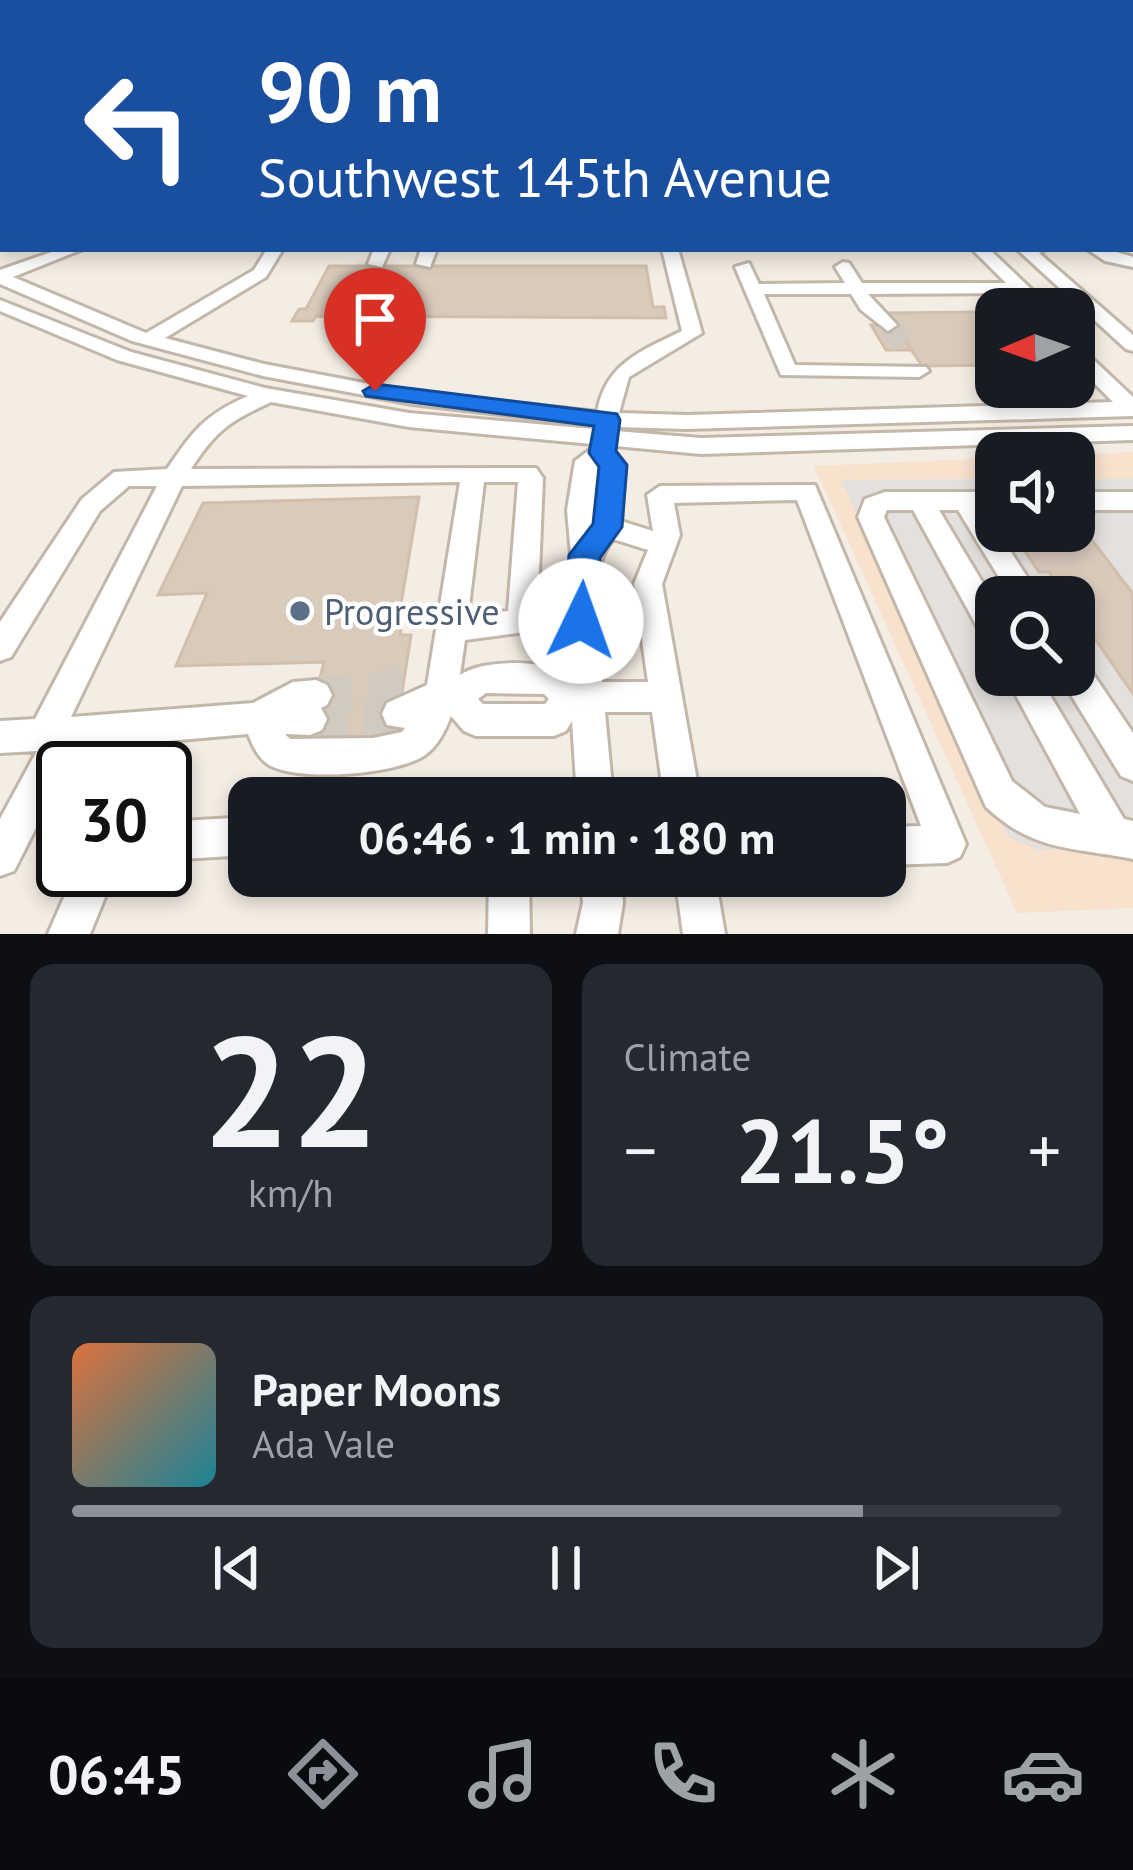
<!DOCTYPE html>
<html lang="en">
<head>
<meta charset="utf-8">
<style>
	body { margin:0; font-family:"PT Sans",sans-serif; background:#242831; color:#f1f3f6; height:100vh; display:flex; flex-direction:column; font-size:45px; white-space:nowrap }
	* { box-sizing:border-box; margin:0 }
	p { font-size:39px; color:#9ea1a6 }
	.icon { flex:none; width:66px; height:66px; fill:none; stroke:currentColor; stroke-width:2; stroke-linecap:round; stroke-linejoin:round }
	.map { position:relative; height:934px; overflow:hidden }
	.side { display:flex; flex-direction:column; gap:30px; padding:30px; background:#0d0f14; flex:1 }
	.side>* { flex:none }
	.hud { position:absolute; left:0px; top:0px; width:1134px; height:252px; box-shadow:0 6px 18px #0003; background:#1a4fa0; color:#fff; overflow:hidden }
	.needle { width:78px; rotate:268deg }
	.controls { position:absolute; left:975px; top:288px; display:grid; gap:24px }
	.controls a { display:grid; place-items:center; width:120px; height:120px; border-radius:24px; background:#171b24; box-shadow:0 6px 18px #0003; font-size:60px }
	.speed { position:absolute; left:36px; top:741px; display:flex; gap:24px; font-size:60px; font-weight:700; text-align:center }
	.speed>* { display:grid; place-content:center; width:156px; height:156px; border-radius:50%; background:#171b24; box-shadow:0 6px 18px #0003; line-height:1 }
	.speed .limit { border:6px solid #111; border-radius:18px; background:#fff; color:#111 }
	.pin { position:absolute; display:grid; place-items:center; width:102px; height:102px; color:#fff; margin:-123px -51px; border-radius:50% 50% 50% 0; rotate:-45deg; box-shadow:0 0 12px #0007 }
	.pin .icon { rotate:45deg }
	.me { position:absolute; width:132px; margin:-66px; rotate:3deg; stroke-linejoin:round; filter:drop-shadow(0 0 9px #0008) }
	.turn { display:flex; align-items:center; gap:42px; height:252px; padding:0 60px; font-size:54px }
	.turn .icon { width:156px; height:156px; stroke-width:2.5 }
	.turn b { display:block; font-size:84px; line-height:102px }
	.big { font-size:90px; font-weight:800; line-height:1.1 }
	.side .tile { flex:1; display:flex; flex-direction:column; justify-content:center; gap:18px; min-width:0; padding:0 42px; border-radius:24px; background:#242831 }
	.side .dial { align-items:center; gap:0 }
	.dial b { font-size:156px; line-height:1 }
	.song { display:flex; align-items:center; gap:36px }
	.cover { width:144px; height:144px; border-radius:18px; background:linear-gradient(135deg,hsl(20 70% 55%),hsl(190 70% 35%)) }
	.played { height:12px; border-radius:6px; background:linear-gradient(90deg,#8c9099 80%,#363941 80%) }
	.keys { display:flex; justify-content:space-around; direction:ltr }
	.heat { display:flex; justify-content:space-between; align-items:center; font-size:66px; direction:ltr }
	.side .tiles { flex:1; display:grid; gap:30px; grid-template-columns:1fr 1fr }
	.tile:last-child { grid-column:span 2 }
	.trip { position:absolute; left:228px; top:777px; width:678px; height:120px; border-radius:24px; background:#171b24; box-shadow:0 6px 18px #0003; font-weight:800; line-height:120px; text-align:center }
	.tabs { display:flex; height:192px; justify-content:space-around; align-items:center; background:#090b0e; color:#9ea1a6 }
	.tabs .icon { width:84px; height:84px }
	.tabs .selected { color:#8c9099 }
	.tabs b { font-size:54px; color:#f1f3f6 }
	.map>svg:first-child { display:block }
	.commercial { fill:#f8e1cd; fill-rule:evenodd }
	.parking { fill:#e4e0dd; fill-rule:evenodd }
	.building { fill:#d9cbbc; stroke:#d2bfab; stroke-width:3 }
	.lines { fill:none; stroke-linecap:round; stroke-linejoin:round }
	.minor-tunnel-far2 { stroke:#d1cac1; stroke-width:16; stroke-dasharray:16 9; stroke-linecap:butt }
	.minor-tunnel-far1 { stroke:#d1cac1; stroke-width:21; stroke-dasharray:21 10; stroke-linecap:butt }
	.minor-tunnel { stroke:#d1cac1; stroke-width:36; stroke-dasharray:36 18; stroke-linecap:butt }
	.minor-casing { stroke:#c3b7a9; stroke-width:6 }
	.minor { fill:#fff; fill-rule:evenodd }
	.route { fill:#1a73e8; stroke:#114b97; stroke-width:3 }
	.service-dot { fill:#5c6f8a; stroke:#fff; stroke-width:4.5 }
	.labels { text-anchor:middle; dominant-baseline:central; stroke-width:9; stroke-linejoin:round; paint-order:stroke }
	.near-service-label { font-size:36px; fill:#4e5e75; stroke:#fff; text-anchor:start }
</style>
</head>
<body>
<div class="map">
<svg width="1133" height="934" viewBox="0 0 1133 934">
	<rect width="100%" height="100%" fill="#f4ede4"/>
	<path class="commercial" d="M1133,452V908L1017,913L814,466L996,458V531H1074V455ZM996,597H1074V675H996Z"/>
	<path class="parking" d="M996,479V531H1074V479H1133V861L1099,847L1038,850L1008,837L841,480ZM996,597H1074V675H996Z"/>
	<path class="building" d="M329,266H646L653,307H664L666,318L316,316L313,321H292L299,309H306Z
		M986,312L996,322V365L922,366L887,313Z
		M871,325H895L911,350H886Z
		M419,497L397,628H401L400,635H411L395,737L304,740L324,662L176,666L207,593L158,595L203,503Z
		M1022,531H1073L1077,537L1089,536L1133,594V694L1074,608V597H1067L1049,572H1039L1022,547H1033Z"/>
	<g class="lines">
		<path class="minor-tunnel-far2" d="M888,325L892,331"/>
		<path class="minor-tunnel-far1" d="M890,328L905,350"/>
		<path class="minor-tunnel" d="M316,695L403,688
			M310,719L399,714"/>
		<defs>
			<path id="minor" d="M1131,167L1133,168V176L1131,175Z
				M3,176V185L0,186V177Z
				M0,221H3V232L0,231Z
				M60,249H83L13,277L146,333L254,270L267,249H283L266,277L165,338L264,364L412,392L597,412C606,363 641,351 682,331L662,249H678L702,333L629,377L619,413L687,415L1113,402L1074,363V346L1081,348L1133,397V416L687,429L617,427L616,431L701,438L1133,426V440L701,454L615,446L614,451L625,465L621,521L653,531L647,495L660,486L815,485L966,844L960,857L947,863L885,865V827L921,826L797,500L674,503L680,535L662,584L700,798H664L652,712H605L613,798H577L572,721L566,731L554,736H476L464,731L451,716C445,731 438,746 425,755C397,775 298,782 269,765C258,758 253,746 248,734L76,749L14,871L0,876V819L37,751L0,753V721L35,719L157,486H129L100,511L11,657L0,661V622L82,499L114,472L167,469C193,431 204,415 248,396L117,360L0,311V300L131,352L265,388L409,413L594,429L595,425L412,404L263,376L132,341L0,284V270ZM271,402L409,427L592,444L591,449L575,461L567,510L571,555L566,621L569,676C549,659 482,659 460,675L465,640L533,631L537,622L543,478L536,468L191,469C216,430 230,421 271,402ZM598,465L601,467L594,522ZM460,482L427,685L387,703L382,714L387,725L405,728L402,732L373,738L290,739L285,734L310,735L322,730L327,719L321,708L327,705L332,695L327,685L316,680L293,682L253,703L71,717L182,486ZM484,482H518L508,611L468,615ZM613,539L648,550L634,584L648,682H602C597,637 584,576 613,539ZM486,693L544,694L549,699L545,704H483L478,699Z
				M374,249H390L382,267L368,264Z
				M421,249H437L430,267L416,264Z
				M972,249H989L1052,309H1033L1016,293L868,294L897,325L888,331L861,310L851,294H764L795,365L926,367L929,371L919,377L781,375L735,267L749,263L759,284L845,283L835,267L843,262L849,263L862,283H1006Z
				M1046,249L1039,253L1133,335V351L1126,349L1018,250Z
				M1087,249H1107L1133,257V267L1105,261Z
				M885,492H996V510H984L1040,597H1011L958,510H939L996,605V645L985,641L913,510H887L884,517L1012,781L1045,807L1080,814L1005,675H1038L1124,819L1133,821V859C1073,847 1034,852 986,807L858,517L865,499Z
				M1074,492H1133V510H1074Z
				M1074,658L1085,662L1133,733V781L1121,776L1063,682L1060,675H1074Z
				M249,817V855L165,860V822Z
				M76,870H116L90,934H48Z
				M489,876H529L530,934H488Z
				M581,876H621L623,903L618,934H576L583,903Z
				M675,876H715L725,934H683Z"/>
		</defs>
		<use href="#minor" class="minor-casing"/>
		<use href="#minor" class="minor"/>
	</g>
	<linearGradient id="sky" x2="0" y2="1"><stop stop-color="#89c4ee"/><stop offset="0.48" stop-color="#faf7f3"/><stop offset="1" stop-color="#faf7f3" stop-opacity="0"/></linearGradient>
	<rect width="1133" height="254" fill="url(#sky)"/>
	<path class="route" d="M375,384L617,414L620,420L616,451L627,465L622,527L600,558L598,621L593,631L581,635L569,631L564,621L569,555L593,524L599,467L589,453L594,426L366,396L363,391Z"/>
	<circle class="service-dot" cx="300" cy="611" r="12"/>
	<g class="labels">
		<g class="near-service-label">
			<text x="324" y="611">Progressive</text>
		</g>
	</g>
</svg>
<div class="controls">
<a><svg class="needle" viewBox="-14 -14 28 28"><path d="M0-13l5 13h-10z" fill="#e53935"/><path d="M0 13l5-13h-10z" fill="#9ea1a6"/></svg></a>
<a><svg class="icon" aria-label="sound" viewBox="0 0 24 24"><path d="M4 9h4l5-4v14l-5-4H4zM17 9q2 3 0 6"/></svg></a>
<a><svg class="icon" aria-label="search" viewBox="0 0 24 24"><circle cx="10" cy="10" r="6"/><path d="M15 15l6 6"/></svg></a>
</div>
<div class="speed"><div class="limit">30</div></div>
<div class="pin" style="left:375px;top:391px;background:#d93025"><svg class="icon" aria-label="arrive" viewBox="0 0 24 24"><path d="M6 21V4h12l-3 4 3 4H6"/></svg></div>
<svg class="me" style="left:581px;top:621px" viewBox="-20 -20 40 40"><circle r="19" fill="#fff"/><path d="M0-13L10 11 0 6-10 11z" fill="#1a73e8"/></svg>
<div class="trip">06:46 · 1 min · 180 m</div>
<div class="hud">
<div class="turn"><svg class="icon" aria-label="left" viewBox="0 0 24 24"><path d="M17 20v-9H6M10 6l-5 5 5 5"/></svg><div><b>90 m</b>Southwest 145th Avenue</div></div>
</div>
</div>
<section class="side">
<div class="tiles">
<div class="tile dial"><b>22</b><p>km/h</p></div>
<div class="tile"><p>Climate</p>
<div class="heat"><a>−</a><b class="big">21.5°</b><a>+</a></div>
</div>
<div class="tile">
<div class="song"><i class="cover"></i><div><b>Paper Moons</b><p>Ada Vale</p></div></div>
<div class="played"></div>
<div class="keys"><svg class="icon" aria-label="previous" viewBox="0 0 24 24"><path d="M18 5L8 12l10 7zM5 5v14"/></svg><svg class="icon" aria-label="pause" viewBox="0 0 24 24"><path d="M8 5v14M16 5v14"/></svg><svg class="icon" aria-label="next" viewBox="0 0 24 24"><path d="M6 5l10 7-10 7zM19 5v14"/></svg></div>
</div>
</div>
</section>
<nav class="tabs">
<b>06:45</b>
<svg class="icon selected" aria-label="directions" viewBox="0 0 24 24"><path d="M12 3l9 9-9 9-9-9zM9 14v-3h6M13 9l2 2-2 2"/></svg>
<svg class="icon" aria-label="music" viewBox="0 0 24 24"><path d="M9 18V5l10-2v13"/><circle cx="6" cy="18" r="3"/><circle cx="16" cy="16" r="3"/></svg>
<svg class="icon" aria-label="phone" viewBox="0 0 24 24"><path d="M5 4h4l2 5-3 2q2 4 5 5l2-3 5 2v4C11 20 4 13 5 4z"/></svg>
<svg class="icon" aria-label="climate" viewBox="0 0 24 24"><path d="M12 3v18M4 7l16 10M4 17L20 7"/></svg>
<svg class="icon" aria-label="car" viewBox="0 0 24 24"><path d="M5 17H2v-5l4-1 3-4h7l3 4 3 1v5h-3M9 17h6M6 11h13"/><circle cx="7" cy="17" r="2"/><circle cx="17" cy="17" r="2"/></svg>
</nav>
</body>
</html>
